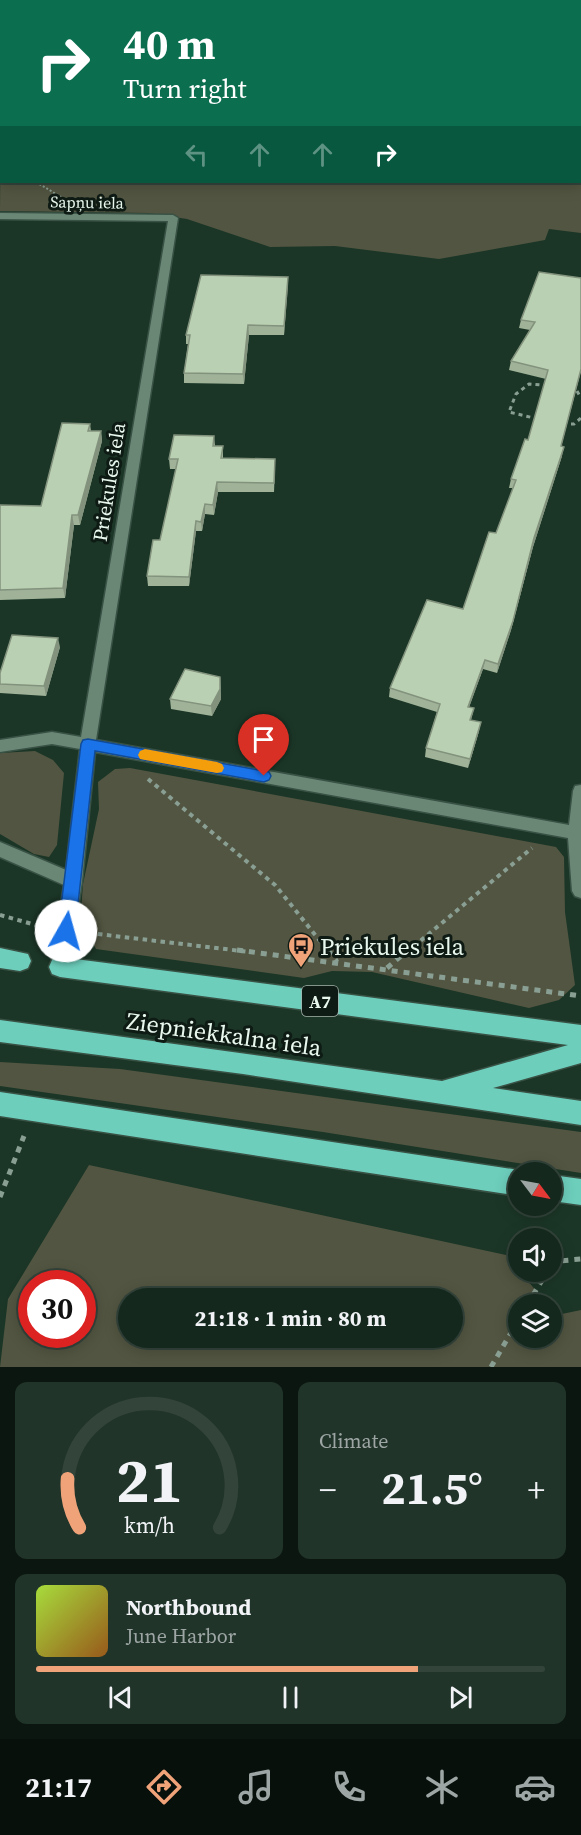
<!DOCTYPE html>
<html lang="en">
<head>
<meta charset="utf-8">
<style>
	body { margin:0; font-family:"Source Serif 4",serif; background:#21342a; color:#f1f3f6; height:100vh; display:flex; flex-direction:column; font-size:22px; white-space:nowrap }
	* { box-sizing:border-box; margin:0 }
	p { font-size:20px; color:#9da6a4 }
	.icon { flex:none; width:33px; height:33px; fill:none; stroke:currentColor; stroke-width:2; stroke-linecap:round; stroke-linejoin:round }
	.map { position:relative; height:1367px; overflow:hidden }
	.sheet { display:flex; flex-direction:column; gap:15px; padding:15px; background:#0b1610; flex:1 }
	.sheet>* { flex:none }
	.top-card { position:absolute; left:0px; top:0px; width:582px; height:183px; box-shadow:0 3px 15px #0003,0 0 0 2px #33443b; background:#0b6e4f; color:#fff; overflow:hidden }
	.needle { width:39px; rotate:122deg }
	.buttons { position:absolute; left:508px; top:1162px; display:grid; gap:12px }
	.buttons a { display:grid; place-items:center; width:54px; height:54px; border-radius:50%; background:#14281d; box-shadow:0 3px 15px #0003,0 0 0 2px #33443b; font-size:30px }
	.speed { position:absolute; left:18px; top:1270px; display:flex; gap:12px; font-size:30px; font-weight:700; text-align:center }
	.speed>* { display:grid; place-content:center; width:78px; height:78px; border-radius:50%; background:#14281d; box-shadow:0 3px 15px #0003,0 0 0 2px #33443b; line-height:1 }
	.speed .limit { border:9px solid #d22; background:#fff; color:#111 }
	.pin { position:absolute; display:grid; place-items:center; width:51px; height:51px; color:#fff; margin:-62px -26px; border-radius:50% 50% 50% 0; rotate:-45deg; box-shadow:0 0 6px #0007 }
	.pin .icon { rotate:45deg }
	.me { position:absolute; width:66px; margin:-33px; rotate:7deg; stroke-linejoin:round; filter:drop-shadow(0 0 4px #0008) }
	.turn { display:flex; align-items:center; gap:21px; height:126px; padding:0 24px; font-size:27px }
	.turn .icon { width:78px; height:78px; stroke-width:2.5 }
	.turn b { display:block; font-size:42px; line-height:51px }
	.lanes { display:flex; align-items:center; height:57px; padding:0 24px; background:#0003; justify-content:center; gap:30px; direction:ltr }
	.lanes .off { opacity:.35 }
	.big { font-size:45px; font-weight:700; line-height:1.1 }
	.sheet .widget { flex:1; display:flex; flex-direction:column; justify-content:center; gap:9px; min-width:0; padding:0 21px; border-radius:12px; background:#21342a }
	.sheet .dial { align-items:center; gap:0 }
	.dial svg { height:156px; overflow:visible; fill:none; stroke:#33443b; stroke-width:7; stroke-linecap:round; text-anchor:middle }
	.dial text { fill:#f1f3f6; stroke:none }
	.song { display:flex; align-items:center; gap:18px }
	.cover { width:72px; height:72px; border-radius:9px; background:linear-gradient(135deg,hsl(80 70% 55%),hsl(30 70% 35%)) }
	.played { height:6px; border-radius:3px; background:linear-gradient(90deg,#f0a378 75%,#33443b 75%) }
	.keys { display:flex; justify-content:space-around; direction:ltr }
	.heat { display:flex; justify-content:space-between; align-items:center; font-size:33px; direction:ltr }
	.sheet .tiles { flex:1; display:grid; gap:15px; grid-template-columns:1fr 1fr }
	.widget:last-child { grid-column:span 2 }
	.trip { position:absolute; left:118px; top:1288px; width:345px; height:60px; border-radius:30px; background:#14281d; box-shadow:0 3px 15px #0003,0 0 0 2px #33443b; font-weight:700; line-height:60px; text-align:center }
	.tabs { display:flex; height:96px; justify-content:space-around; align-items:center; background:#08100c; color:#9da6a4 }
	.tabs .icon { width:42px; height:42px }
	.tabs .active { color:#f0a378 }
	.tabs b { font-size:27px; color:#f1f3f6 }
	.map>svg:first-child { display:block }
	.green { fill:#525541; fill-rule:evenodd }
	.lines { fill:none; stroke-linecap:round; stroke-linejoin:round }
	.minor-casing { stroke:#395245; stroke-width:3 }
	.highway-casing { stroke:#395245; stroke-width:3 }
	.path-far3 { stroke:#8a9f93; stroke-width:2; stroke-dasharray:2 2; stroke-linecap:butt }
	.path-far2 { stroke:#8a9f93; stroke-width:3; stroke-dasharray:4 4; stroke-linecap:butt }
	.path-far1 { stroke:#8a9f93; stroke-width:4; stroke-dasharray:4.5 4.5; stroke-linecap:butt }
	.path { stroke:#8a9f93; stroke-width:5; stroke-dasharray:6 6; stroke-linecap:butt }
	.minor { fill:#6a8776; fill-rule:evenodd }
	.highway { fill:#6dcebc; fill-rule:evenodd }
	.wall { fill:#a0b399 }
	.shaded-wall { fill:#82927d }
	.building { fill:#bad0b2; stroke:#82927d; stroke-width:1.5 }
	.route { fill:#1a73e8; stroke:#114b97; stroke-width:1.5 }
	.slow { fill:#f59e0b }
	.labels { text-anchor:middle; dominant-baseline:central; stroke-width:6; stroke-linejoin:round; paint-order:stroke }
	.far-street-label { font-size:16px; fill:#e8f8ee; stroke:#0e1a14 }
	.shield { fill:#0e1a14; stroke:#a7b5ad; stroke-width:1.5 }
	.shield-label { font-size:18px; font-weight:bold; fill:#e8f8ee }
	.street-label { font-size:20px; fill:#e8f8ee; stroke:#0e1a14 }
	.near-poi-label { font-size:24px; fill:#e8f8ee; stroke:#0e1a14; text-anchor:start }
	.near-street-label { font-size:24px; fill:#e8f8ee; stroke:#0e1a14 }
</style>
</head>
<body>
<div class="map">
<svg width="581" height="1367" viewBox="0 0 581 1367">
	<rect width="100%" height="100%" fill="#1b3627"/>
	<path class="green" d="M175,0H581V233L549,229L545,240L439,259L335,246L270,247L187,219L148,213L0,211L1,82L2,182H580V2L171,1Z
		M35,751L53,760L64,773L57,845L49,857L34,854L0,834V753Z
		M130,768L556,847L564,857L565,912L575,985L559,1000L529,1008L372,972L332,971L304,978L96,949L83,924L81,912L83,884L99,809L98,782L115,769Z
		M0,1062L120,1069L581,1132V1173L323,1132L0,1086Z
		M89,1165L506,1255L548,1305H519V1338H552V1310L557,1315L581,1310V1367H0L8,1299ZM32,1284H82V1335H32ZM129,1299H453V1338H129Z"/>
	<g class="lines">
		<defs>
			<path id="minor" d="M64,0H73L62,2Z
				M116,0H125L114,2Z
				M0,24H2L0,29Z
				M0,45H2V49H0Z
				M0,213L173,215L178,218L96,740L569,825L573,791L575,786L581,785V898L575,896L572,891L568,838L95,752L82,881L69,967L66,973L60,975L54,973L51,967L64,885L0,857V842L66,870L80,749L52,744L0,752V740L52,732L81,737L168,221L0,219Z"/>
			<path id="highway" d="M0,948L28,954L31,961L28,968L20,971L0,968Z
				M60,957L581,1025V1063L493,1088L581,1101V1125L243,1074L0,1042V1020L442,1081L568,1045L60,977L52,974L49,967L52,960Z
				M0,1092L519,1170L525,1173H519V1196L0,1116Z
				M552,1175L581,1179V1205L552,1201Z"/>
		</defs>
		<use href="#minor" class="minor-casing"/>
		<use href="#highway" class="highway-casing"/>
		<path class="path-far3" d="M310,0L313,2
			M27,2L31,0
			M159,2L161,0
			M258,2L262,0
			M36,182L61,197"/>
		<path class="path-far2" d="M577,391L581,398
			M538,419L509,412L516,394L529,384L542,385
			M563,424H574L581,418"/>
		<path class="path-far1" d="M148,779L275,885L329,952
			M0,915L43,927
			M89,933L250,952
			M407,952L532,848"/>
		<path class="path" d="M237,950L581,996
			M328,950L337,962
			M387,968L408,950
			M0,1197L24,1136
			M552,1266L559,1261L581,1259
			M527,1305L547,1272
			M491,1367L519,1319"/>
		<use href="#minor" class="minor"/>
		<use href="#highway" class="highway"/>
	</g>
	<path class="wall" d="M288,277L284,335H249L244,384L184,383V373L188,344H186V335Z
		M581,278V371L561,447L562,456L533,547L511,630L497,673L483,669L469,707L474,708L471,720L479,731L468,768L425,757L426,748L437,712L389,697L390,688L463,609L496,533L513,488H509L511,479L528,440L546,379L509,370L511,361L530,330L519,328L521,320Z
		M90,424L91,431H101L102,441L80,525H74L65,598L0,600V505L41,506Z
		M214,436L215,446H223V458L275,468L274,492H218L214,515L205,514L202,531H196L189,586H148L147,576L160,540L176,469H170L169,459Z
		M60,647L46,696L0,693V673Z
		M220,677L221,699L212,716L171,709L170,699Z"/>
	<path class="shaded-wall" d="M288,277V286L284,335V326Z
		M248,325L249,335L244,384L243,374Z
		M101,431L102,441L80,525L78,515Z
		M564,447L562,456L533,547L511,630L497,673L498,664L534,538Z
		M217,482L218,492L214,515L213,505Z
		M205,504V514L202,531L201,522Z
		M72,515L74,525L65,598L63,588Z
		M196,521V531L189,586V577Z
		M58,638L60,647L46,696L44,686Z
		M485,660L483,669L466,716L468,707Z
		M220,677L221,699L212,716L211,706Z
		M481,722L479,731L468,768L470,759Z"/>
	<path class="building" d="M539,272L581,278V369L561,446L564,447L534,538L513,621L498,664L485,660L468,707L474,708L470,720L481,722L470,759L426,748L440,704L390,688L427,600L463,609L489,532L496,533L516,480L511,479L525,439L528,440L548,370L511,361L535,322L521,320Z
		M201,275L288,277L284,326L248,325L243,374L184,373L190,335H186Z
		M62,423L90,424L88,431H101L78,515H72L63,588L0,590V505L41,506Z
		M174,435L214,436L213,446H223L221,458L275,459L274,483L217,482L213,505L205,504L201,522L196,521L189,577L147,576L153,540H160L178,459H169Z
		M12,635L58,638L44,686L0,684V673Z
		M185,669L220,677V689L211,706L170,699Z"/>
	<path class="route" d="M88,739L264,771L269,772L271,776L269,780L264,782L95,751L75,931L72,936L66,938L61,936L58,931L81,744L83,740Z"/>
	<path class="slow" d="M145,749L217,762L222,764L224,768L222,772L217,773L145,760L140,759L138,755L140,751Z"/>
	<defs>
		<symbol id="bus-pin" viewBox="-11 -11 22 30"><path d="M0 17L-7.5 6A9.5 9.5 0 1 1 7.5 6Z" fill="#f0a378" stroke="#0e1a14"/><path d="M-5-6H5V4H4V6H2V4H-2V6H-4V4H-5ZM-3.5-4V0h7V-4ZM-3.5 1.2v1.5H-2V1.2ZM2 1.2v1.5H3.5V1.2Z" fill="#111"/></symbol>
	</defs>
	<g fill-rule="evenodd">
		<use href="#bus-pin" x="286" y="931" width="30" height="40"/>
	</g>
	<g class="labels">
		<g class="far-street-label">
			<text transform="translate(87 202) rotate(1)">Sapņu iela</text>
		</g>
		<rect class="shield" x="302" y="986" width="36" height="30" rx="4.5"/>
		<g class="shield-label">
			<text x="320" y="1001">A7</text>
		</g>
		<g class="street-label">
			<text transform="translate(109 482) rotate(-81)">Priekules iela</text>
		</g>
		<g class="near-poi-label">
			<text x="320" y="946">Priekules iela</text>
		</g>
		<g class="near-street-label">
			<text transform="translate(224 1034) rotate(8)">Ziepniekkalna iela</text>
		</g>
	</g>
</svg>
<div class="buttons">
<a><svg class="needle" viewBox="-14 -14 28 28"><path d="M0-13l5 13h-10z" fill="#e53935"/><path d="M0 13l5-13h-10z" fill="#9da6a4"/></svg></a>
<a><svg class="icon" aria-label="sound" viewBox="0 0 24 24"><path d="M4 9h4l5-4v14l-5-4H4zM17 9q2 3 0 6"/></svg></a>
<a><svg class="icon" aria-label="layers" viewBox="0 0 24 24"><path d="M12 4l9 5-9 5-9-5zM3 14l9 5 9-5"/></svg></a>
</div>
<div class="speed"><div class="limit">30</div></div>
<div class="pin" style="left:264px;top:776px;background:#d93025"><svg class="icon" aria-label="arrive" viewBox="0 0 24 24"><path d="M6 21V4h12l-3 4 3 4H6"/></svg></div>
<svg class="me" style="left:66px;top:931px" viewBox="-20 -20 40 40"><circle r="19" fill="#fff"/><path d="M0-13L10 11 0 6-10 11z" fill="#1a73e8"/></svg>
<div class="trip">21:18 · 1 min · 80 m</div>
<div class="top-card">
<div class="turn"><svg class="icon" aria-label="right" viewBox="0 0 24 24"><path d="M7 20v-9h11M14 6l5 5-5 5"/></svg><div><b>40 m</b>Turn right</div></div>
<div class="lanes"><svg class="icon off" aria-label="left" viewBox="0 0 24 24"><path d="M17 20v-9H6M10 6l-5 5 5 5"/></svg><svg class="icon off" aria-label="ahead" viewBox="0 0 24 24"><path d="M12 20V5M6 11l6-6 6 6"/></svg><svg class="icon off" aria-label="ahead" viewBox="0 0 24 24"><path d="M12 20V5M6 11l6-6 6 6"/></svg><svg class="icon" aria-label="right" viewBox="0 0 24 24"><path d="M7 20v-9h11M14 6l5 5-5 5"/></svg></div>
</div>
</div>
<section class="sheet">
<div class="tiles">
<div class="widget dial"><svg viewBox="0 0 100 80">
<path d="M14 69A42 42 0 1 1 86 69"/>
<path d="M14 69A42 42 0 0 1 8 44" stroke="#f0a378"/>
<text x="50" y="56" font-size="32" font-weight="700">21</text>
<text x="50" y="72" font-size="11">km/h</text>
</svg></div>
<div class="widget"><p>Climate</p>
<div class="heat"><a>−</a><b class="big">21.5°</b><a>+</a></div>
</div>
<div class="widget">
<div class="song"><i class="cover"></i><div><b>Northbound</b><p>June Harbor</p></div></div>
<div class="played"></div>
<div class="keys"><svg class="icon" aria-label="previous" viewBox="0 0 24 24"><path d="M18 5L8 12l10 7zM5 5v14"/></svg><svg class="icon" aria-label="pause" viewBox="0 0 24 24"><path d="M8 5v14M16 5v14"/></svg><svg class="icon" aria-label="next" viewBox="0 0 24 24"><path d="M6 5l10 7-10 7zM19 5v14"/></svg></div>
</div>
</div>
</section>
<nav class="tabs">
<b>21:17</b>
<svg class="icon active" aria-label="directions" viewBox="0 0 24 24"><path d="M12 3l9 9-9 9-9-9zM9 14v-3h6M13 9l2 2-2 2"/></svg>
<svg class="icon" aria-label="music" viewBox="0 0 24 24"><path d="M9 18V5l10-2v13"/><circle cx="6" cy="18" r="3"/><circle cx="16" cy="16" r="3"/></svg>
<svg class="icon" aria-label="phone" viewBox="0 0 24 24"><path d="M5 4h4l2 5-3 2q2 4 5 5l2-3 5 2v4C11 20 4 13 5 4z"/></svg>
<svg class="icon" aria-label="climate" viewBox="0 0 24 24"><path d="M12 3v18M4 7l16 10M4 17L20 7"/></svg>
<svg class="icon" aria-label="car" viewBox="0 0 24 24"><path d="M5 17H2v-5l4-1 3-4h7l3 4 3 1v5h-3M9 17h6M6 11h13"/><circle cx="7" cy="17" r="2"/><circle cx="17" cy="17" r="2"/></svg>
</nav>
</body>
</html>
